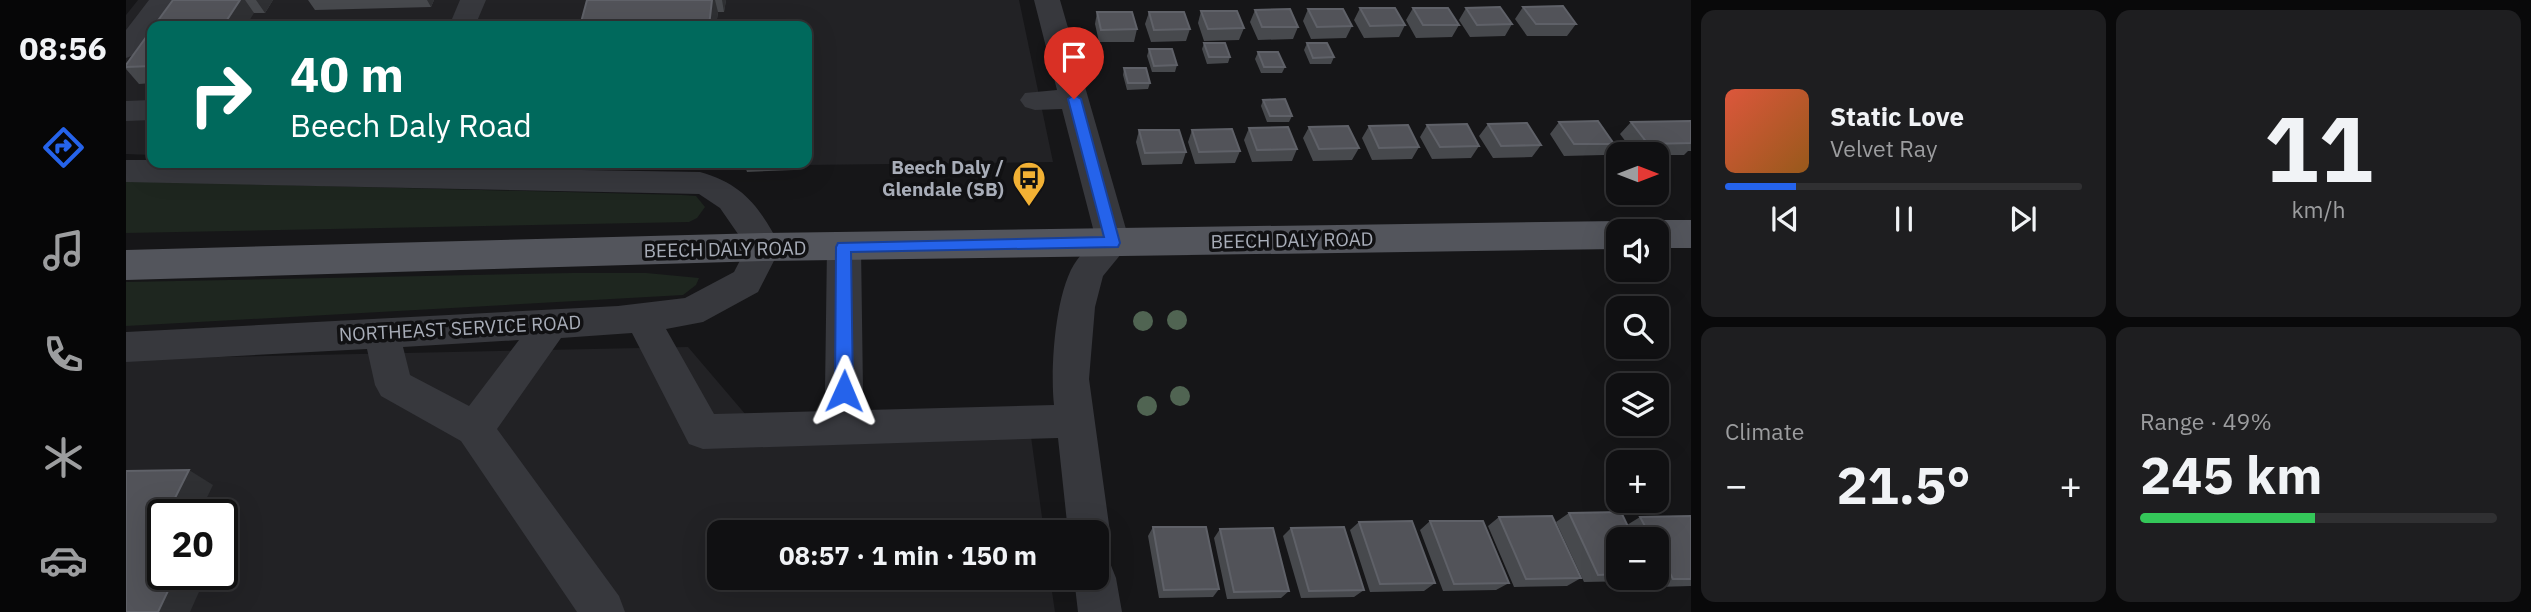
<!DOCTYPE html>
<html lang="en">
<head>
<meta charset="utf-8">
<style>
	body { margin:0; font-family:"IBM Plex Sans",sans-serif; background:#1e1e20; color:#f1f3f6; height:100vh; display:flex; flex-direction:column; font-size:26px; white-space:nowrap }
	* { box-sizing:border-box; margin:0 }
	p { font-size:23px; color:#9c9d9f }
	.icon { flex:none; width:38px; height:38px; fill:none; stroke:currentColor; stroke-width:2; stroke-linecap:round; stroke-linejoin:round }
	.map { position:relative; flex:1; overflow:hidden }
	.panel { display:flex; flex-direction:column; gap:10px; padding:10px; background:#09090a; width:840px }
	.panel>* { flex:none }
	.guide { position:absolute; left:21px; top:21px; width:665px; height:147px; border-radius:14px; box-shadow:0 7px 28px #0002,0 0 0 2px #303032; background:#00695c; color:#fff; overflow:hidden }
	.needle { width:46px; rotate:90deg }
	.buttons { position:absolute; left:1480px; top:142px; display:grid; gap:14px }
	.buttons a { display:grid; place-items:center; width:63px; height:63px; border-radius:14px; background:#101012; box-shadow:0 7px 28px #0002,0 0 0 2px #303032; font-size:35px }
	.speed { position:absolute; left:21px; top:499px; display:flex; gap:14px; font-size:35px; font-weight:700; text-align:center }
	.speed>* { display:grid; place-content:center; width:91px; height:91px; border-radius:50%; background:#101012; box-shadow:0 7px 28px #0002,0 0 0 2px #303032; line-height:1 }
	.speed .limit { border:4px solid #111; border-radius:10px; background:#fff; color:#111 }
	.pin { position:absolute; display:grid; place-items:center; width:60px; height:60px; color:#fff; margin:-72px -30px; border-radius:50% 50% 50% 0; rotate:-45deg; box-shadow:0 0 7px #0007 }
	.pin .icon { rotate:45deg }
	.me { position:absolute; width:77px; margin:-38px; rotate:1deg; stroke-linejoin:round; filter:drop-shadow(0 0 5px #0008) }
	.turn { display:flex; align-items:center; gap:24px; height:147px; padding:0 28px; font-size:32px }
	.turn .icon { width:91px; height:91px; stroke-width:2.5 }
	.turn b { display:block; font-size:49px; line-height:60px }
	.big { font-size:52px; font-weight:700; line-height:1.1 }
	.panel .tile { flex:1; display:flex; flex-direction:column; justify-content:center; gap:10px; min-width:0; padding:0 24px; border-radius:14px; background:#1e1e20 }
	.panel .dial { align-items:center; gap:0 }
	.dial b { font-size:91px; line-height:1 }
	.song { display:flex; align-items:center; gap:21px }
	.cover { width:84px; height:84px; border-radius:10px; background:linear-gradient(135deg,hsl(10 70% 55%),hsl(30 70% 35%)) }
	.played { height:7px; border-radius:4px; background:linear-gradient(90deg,#2563eb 20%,#303032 20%) }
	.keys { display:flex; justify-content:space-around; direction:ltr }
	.heat { display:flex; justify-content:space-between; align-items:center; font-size:38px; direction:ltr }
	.charge { height:10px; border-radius:5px; background:linear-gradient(90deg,#34c759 49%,#303032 0) }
	.panel .tiles { flex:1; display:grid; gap:10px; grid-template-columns:repeat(2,1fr) }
	.trip { position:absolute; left:581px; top:520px; width:402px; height:70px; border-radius:14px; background:#101012; box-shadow:0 7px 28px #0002,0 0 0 2px #303032; font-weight:700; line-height:70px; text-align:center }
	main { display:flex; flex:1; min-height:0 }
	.tab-bar { display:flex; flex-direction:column; width:126px; justify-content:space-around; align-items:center; background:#060607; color:#9c9d9f }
	.tab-bar .icon { width:49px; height:49px }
	.tab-bar .selected { color:#2563eb }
	.tab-bar b { font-size:32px; color:#f1f3f6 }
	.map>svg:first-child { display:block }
	.built { fill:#222225; fill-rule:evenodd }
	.green { fill:#1e261f }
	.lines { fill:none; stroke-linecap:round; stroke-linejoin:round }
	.minor { fill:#37383d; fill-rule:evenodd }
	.major { fill:#53555c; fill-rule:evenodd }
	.tree { fill:#506452 }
	.wall { fill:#47494d }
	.shaded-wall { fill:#2f3033 }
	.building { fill:#525359; stroke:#5f6168; stroke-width:2 }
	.route { fill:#2563eb; stroke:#184099; stroke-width:2 }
	.labels { text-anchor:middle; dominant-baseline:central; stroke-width:7; stroke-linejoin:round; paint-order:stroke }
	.poi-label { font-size:19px; font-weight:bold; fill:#a8adb8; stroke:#111113; text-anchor:end }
	.street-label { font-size:19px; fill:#a8adb8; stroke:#111113 }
</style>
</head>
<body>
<main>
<nav class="tab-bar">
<b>08:56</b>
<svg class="icon selected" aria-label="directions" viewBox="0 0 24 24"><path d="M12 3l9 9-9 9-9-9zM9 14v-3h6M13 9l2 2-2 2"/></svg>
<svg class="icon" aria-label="music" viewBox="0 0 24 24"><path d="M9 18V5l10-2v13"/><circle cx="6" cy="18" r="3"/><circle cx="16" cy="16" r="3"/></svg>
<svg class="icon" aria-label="phone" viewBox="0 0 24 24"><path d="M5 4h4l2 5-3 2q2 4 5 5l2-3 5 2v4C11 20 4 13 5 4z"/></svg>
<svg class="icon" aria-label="climate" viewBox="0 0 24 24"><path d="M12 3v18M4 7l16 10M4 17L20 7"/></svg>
<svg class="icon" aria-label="car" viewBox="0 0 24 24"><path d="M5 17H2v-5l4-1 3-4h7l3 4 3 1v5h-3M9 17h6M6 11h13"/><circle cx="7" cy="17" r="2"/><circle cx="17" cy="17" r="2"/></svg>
</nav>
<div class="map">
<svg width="1565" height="612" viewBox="0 0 1565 612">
	<rect width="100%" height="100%" fill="#161618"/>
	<path class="built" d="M12,0H893L927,162L591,166L525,163H681V26H26V155L0,154V15Z
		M562,347L620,415L904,429L918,532H593V578H924L929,612H0V359ZM37,514H96V574H37Z"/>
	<path class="green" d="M0,181L556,195L570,196L579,207L571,218L563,222L0,233Z
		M446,273H520L573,278L570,285L557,295L0,326V282Z"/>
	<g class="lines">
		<path class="minor" d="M23,0H50L31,26H26C26,40 12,55 0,58V30Z
			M334,0H360L349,26H323Z
			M908,0H934L1004,243L977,276L969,307L963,379L984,532L978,546L971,549V532H942L932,438L577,449L563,444L506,333L435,338L371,429L493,596L499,612H451L335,441L255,396L249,385L241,349L0,362V332L492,306L559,298L608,272L621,247L594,208L573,194L0,182V160H26V163L574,172C619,185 633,207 655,247L632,292L577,322L540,329L588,414L928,405C924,370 929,289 951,260C956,253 963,246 970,240L936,109L909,110L899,107L894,100L899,93L931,90ZM393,340L343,406L284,375L277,347Z
			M26,100V120L0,121V101Z
			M718,234L730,238L735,247L737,391L731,402L718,407L705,402L699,391L701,247L706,238Z
			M971,558L984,563L990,578L996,612H952L948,578H971Z"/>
		<path class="major" d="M1531,220H1565V248H1531V231H1515L1518,224Z
			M1493,221L1506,225L1509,231H1493V249L638,261L0,280V250L638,233Z"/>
	</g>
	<g class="tree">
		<circle cx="1051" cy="320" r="10"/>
		<circle cx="1017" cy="321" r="10"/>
		<circle cx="1054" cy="396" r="10"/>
		<circle cx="1021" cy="406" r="10"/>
	</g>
	<path class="wall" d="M47,0H147L139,13H128Z
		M182,0H308L305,7L189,10Z
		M461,0H600L598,12H592L590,26H454Z
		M1397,7L1450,24L1441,36H1401L1389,19Z
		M1234,8L1279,25L1273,37L1238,38L1228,20Z
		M1287,8L1333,25L1326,37L1290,38L1280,20Z
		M1340,8L1386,24L1379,36L1344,37L1333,20Z
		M1182,9L1226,26L1220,38L1185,39L1177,21Z
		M1129,10L1172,27L1167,39L1132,40L1124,22Z
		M1075,11L1118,28L1113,40L1078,41L1072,23Z
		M971,12L1011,29L1008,42H973L969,24Z
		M1023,12L1064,29L1060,41L1025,42L1019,24Z
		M26,29V83L13,84L0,69V65Z
		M1078,43L1104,57L1102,63L1081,64L1076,49Z
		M1181,43L1208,57L1205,64H1184L1178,50Z
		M1023,49L1051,65L1049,72H1026L1021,56Z
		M1132,52L1159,67L1156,73H1135L1129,59Z
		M998,68L1024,83L1022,89L1001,90L997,75Z
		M1137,100L1166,116L1163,122H1141L1135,106Z
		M1565,121V151H1562L1558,155H1531V154H1509L1494,134L1505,122Z
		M1433,122L1488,144L1478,155L1438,156L1424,134Z
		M1362,124L1415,145L1406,157L1367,158L1353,136Z
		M1301,125L1353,146L1345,158L1306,159L1294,137Z
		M1243,126L1293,147L1286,159L1246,160L1236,138Z
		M1183,127L1233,148L1226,160L1187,161L1177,138Z
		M1123,128L1171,149L1166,161L1126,162L1118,140Z
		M1013,130L1060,152L1056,164L1016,165L1010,142Z
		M1066,130L1114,151L1109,163L1069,164L1062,142Z
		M588,163H668V170L621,172L620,169Z
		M1443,513L1501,525L1514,517L1565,516V586L1531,587L1527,578H1531V539H1493V578H1519L1511,581L1458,582L1430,522Z
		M1373,517L1455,578L1441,586L1388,587L1362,526Z
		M1304,521L1383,583L1370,590L1317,591L1294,530Z
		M1233,522L1309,583L1298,591L1244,592L1224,530Z
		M1027,527L1093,589L1087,597L1033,598L1022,536Z
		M1165,528L1238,590L1228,597L1175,598L1157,536Z
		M1094,529L1163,591L1155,598L1101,599L1088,538Z"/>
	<path class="shaded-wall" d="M114,0H119L128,13L120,26H97Z
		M130,0H147L139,13Z
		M301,0H308L305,7Z
		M586,0H589L592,12L590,26H583Z
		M596,0H600L598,12Z
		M63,470L87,485L73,514H41Z
		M37,523V555L24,548Z
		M50,574H81L64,612H32Z"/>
	<path class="building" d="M47,0H114L97,26H28Z
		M461,0H586L583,26H454Z
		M1437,6L1450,24H1410L1397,7Z
		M1374,7L1386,24L1351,25L1340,8Z
		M1234,8H1269L1279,25L1244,26Z
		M1287,8H1322L1333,25H1297Z
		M1164,9L1172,27H1136L1129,10Z
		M1182,9H1217L1226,26L1191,27Z
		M1075,11H1111L1118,28L1082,29Z
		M971,12H1006L1011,29L975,30Z
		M1023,12H1058L1064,29L1028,30Z
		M26,29V66L0,67V65Z
		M1078,43H1099L1104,57H1083Z
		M1181,43H1201L1208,57L1187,58Z
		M1023,49H1046L1051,65L1028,66Z
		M1132,52H1152L1159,67H1138Z
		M998,68H1020L1024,83H1002Z
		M1159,99L1166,116H1144L1137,100Z
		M1472,121L1488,144H1448L1433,122Z
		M1565,121V143L1522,144L1505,122Z
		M1401,123L1415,145L1375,146L1362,124Z
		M1341,124L1353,146L1314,147L1301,125Z
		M1282,125L1293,147L1253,148L1243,126Z
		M1222,126L1233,148L1193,149L1183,127Z
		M1162,127L1171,149L1131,150L1123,128Z
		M1106,129L1114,151L1073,152L1066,130Z
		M1013,130H1053L1060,152L1019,153Z
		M63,470L41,514H37V523L24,548H37V574H50L32,612H0V471Z
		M1495,512L1508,539H1493V574L1472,575L1443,513Z
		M1426,516L1455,578L1400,579L1373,517Z
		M1565,516V579H1547L1531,549V539H1526L1514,517Z
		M1286,521L1309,583L1254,584L1233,522Z
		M1304,521H1357L1383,583L1328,584Z
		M1027,527H1080L1093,589L1038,590Z
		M1218,527L1238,590L1183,591L1165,528Z
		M1147,528L1163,591L1108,592L1094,529Z"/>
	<path class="route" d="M948,95L955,99L994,243L992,247L725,252L727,391L724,397L718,399L712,397L709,391L710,247L712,243L978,237L942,99Z"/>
	<defs>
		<symbol id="bus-pin" viewBox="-11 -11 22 30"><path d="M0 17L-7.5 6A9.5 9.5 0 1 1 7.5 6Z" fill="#f2b134" stroke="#111113"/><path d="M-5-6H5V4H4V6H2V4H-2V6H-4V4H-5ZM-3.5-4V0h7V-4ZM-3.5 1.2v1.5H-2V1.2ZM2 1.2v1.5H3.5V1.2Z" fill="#111"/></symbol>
	</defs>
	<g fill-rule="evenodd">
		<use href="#bus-pin" x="884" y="159" width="38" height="52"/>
	</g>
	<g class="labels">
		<g class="poi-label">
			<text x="878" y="167">Beech Daly /<tspan x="878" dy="22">Glendale (SB)</tspan></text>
		</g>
		<g class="street-label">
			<text transform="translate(1166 240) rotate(-1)">BEECH DALY ROAD</text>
			<text transform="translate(599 249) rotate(-1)">BEECH DALY ROAD</text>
			<text transform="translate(334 328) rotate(-3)">NORTHEAST SERVICE ROAD</text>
		</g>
	</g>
</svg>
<div class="buttons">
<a><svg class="needle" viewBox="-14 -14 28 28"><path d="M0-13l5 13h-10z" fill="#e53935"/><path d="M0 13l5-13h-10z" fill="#9c9d9f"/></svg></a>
<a><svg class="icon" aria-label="sound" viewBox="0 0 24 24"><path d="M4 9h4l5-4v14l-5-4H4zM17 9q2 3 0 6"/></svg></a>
<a><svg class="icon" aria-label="search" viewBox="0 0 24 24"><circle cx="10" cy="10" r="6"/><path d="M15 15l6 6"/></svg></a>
<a><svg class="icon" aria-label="layers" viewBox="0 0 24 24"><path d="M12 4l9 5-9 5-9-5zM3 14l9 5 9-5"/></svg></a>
<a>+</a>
<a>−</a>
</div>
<div class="speed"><div class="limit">20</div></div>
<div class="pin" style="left:948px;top:99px;background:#d93025"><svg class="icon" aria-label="arrive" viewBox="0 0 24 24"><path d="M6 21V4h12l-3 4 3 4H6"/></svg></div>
<svg class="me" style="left:718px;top:391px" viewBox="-20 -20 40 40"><path d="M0-17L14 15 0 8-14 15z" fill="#2563eb" stroke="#fff" stroke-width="4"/></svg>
<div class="trip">08:57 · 1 min · 150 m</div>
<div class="guide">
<div class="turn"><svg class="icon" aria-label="right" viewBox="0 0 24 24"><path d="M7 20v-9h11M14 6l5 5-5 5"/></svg><div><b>40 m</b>Beech Daly Road</div></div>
</div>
</div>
<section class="panel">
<div class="tiles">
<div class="tile">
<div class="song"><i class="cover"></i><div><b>Static Love</b><p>Velvet Ray</p></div></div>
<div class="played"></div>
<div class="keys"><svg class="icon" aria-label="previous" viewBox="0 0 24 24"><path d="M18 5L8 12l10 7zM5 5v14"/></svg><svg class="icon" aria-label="pause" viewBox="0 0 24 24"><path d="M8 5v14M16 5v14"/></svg><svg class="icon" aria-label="next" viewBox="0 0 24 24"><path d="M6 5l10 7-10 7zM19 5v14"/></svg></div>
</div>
<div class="tile dial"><b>11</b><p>km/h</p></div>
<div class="tile"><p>Climate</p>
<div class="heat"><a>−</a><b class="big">21.5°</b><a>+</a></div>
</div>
<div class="tile"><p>Range · 49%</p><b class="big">245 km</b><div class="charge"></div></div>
</div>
</section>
</main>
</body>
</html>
